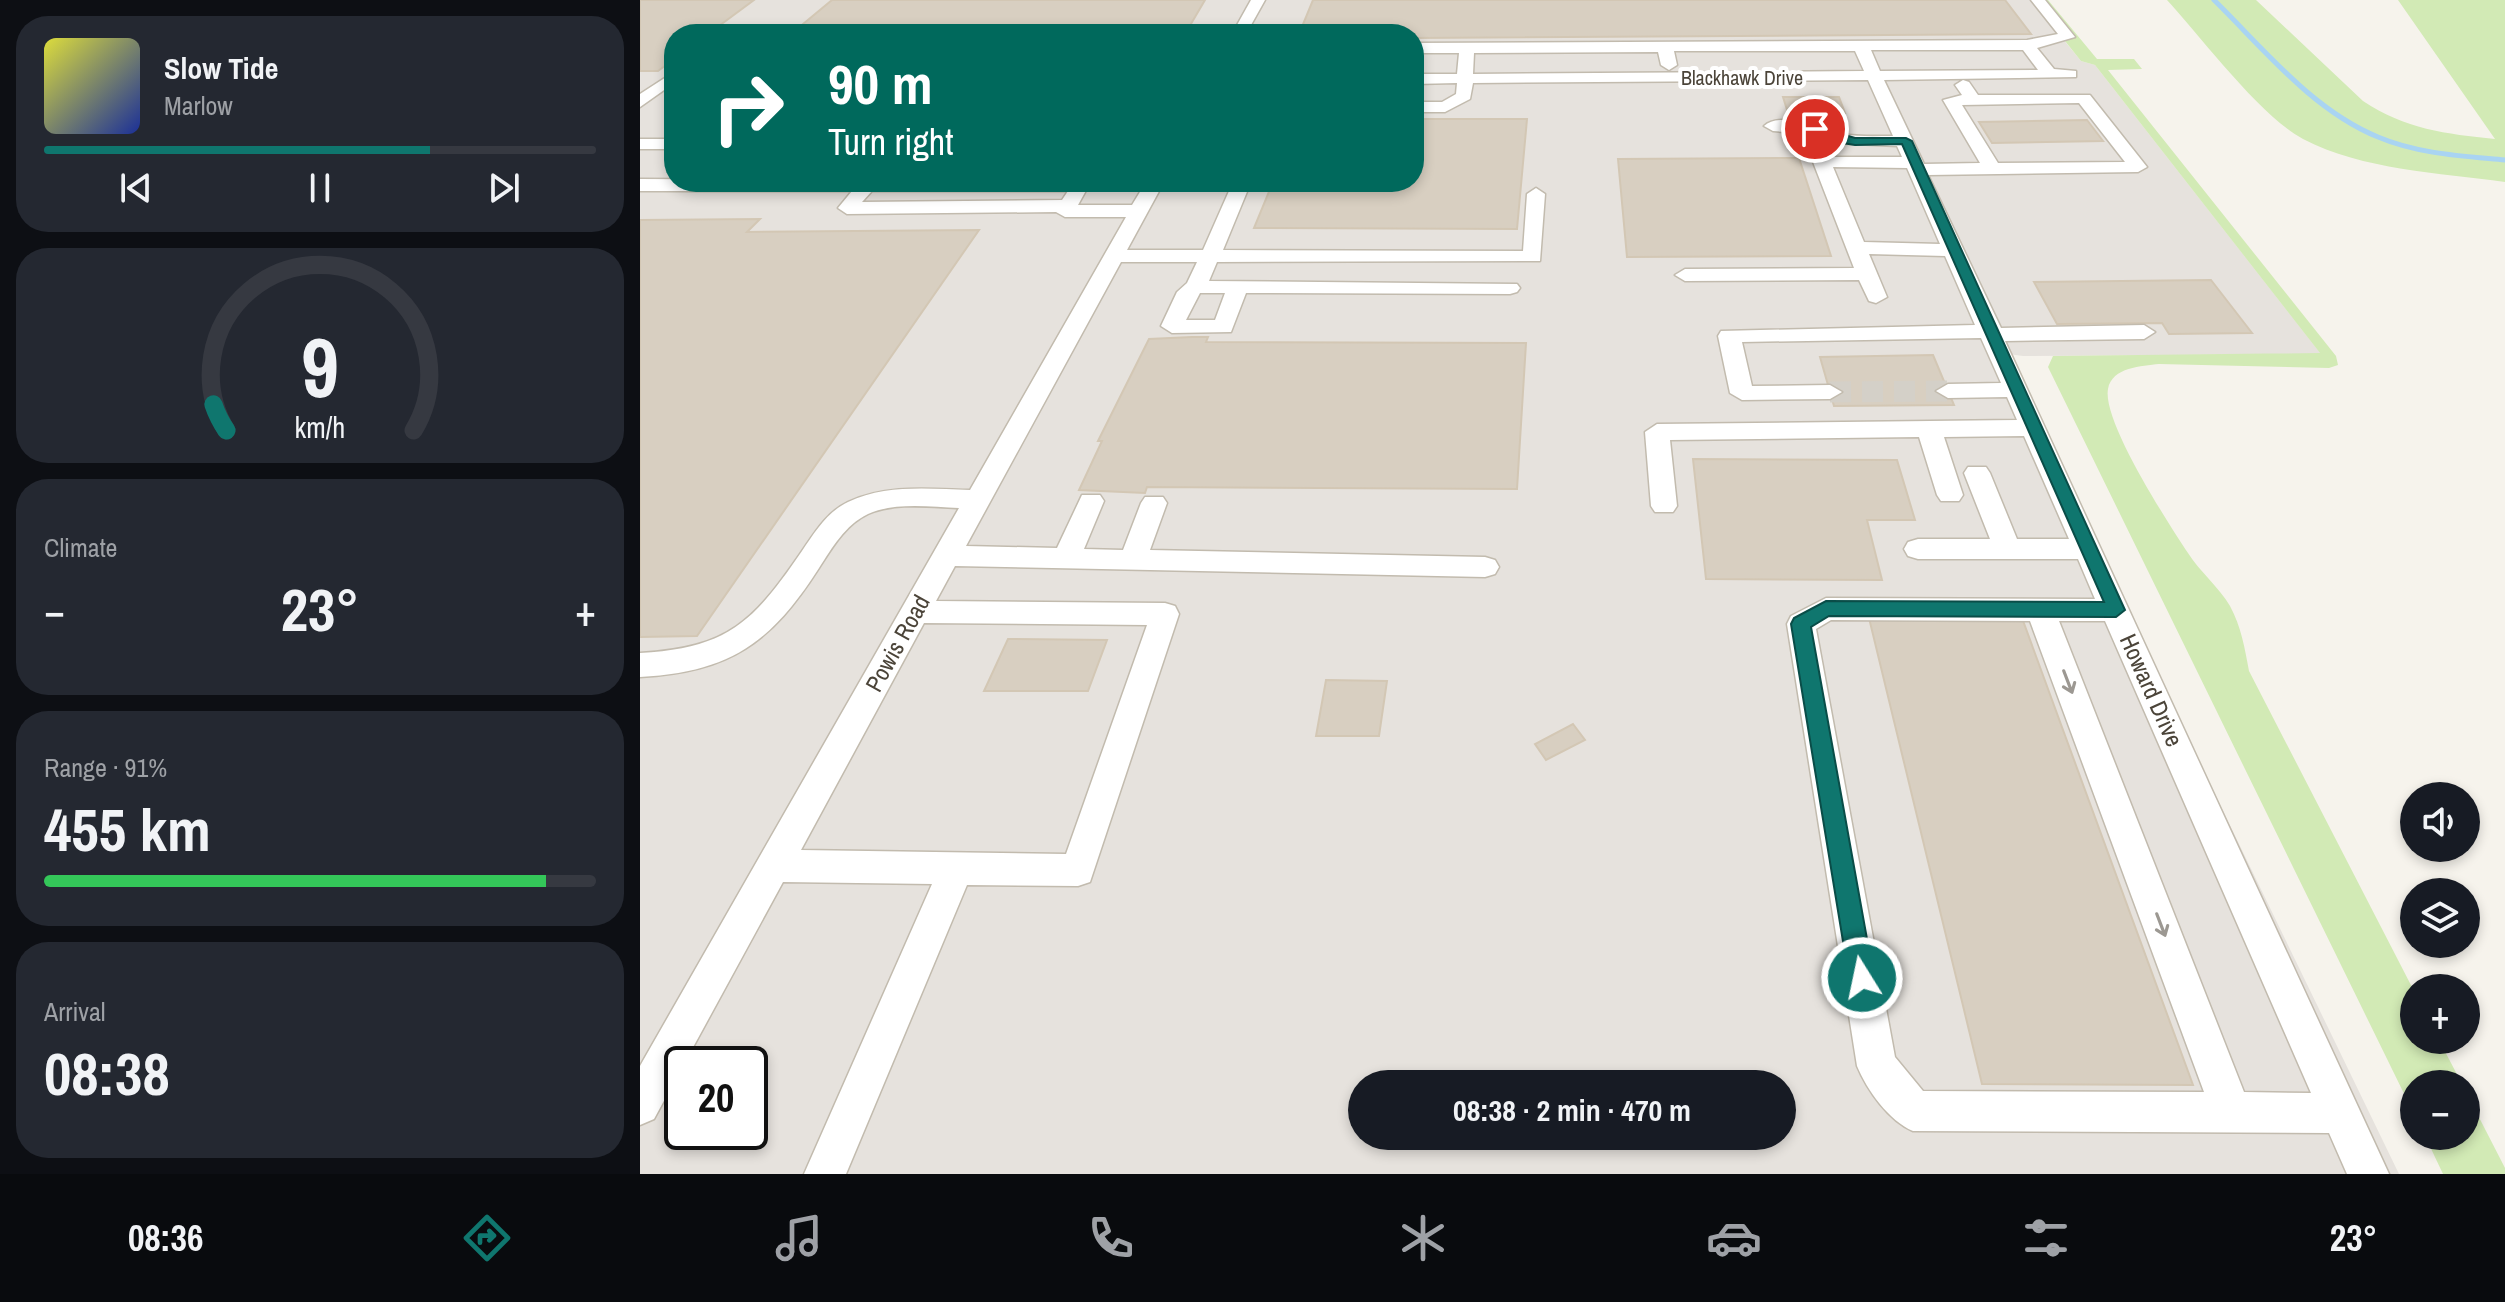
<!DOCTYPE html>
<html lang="en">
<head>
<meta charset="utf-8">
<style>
	body { margin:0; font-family:"Archivo Narrow",sans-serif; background:#242831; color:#f1f3f6; height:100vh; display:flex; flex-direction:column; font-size:30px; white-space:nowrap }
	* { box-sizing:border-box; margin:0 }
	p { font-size:26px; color:#9ea1a6 }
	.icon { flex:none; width:44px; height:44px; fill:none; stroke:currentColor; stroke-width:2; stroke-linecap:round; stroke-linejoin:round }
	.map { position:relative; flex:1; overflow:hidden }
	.side { display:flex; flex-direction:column; gap:16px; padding:16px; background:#0d0f14; width:640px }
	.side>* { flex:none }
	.hud { position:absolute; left:24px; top:24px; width:760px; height:168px; border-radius:32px; box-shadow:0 4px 12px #0003; background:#00695c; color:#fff; overflow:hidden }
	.controls { position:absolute; left:1760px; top:782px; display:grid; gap:16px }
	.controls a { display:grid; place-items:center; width:80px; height:80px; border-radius:50%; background:#171b24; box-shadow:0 4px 12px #0003; font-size:40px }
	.speed { position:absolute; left:24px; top:1046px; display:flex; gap:16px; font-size:40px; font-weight:700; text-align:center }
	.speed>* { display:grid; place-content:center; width:104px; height:104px; border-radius:50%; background:#171b24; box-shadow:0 4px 12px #0003; line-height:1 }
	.speed .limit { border:4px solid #111; border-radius:12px; background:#fff; color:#111 }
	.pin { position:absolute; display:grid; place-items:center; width:68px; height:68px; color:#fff; margin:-34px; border:4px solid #fff; border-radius:50%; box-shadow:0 2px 8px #0007 }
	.me { position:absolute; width:88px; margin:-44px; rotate:350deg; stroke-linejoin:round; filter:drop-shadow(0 0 6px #0008) }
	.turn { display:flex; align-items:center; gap:28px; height:168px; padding:0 32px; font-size:36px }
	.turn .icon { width:104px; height:104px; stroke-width:2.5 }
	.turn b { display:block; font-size:56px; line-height:68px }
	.big { font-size:60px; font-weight:700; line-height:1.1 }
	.side .card { flex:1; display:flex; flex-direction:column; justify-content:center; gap:12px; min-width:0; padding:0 28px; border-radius:32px; background:#242831 }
	.side .dial { align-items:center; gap:0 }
	.dial svg { height:208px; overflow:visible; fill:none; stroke:#363941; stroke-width:7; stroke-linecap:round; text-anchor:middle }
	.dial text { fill:#f1f3f6; stroke:none }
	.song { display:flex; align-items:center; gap:24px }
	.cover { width:96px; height:96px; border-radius:12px; background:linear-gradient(135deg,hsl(60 70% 55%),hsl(230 70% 35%)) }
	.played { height:8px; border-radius:4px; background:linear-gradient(90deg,#0f766e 70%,#363941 70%) }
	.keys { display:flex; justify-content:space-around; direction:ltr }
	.heat { display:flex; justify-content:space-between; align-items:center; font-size:44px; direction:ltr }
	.charge { height:12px; border-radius:6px; background:linear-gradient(90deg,#34c759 91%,#363941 0) }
	.trip { position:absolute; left:708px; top:1070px; width:448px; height:80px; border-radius:40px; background:#171b24; box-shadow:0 4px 12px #0003; font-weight:700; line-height:80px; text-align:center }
	.dock { display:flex; height:128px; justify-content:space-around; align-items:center; background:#090b0e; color:#9ea1a6 }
	.dock .icon { width:56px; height:56px }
	.dock .current { color:#0f766e }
	.dock b { font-size:36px; color:#f1f3f6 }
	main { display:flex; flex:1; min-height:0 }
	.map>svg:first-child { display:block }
	.industrial { fill:#e6e2dd; fill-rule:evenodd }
	.green { fill:#d2eab5 }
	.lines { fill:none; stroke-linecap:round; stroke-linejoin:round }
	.stream { stroke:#a9d4f2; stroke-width:5 }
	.building { fill:#d8cfc1; stroke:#d3c7b4; stroke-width:2 }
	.minor-tunnel { stroke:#d4d0c8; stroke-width:21; stroke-dasharray:21 11; stroke-linecap:butt }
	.minor-casing { stroke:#c2bbae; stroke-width:3 }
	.minor { fill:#fff; fill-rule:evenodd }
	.oneway { stroke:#9c9892 }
	.route { fill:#0f766e; stroke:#0a4d48; stroke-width:2 }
	.labels { text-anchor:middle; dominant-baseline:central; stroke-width:8; stroke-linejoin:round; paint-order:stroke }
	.far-street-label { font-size:20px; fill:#4b4439; stroke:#fff }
	.street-label { font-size:24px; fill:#4b4439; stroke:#fff }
</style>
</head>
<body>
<main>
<section class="side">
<div class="card">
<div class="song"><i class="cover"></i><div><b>Slow Tide</b><p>Marlow</p></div></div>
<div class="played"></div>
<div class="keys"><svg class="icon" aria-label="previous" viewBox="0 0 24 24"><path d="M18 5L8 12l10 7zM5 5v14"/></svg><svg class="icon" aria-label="pause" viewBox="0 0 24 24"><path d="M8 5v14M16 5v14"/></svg><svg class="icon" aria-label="next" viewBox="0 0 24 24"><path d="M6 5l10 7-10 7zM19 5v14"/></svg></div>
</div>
<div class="card dial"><svg viewBox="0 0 100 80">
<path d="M14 69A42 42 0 1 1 86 69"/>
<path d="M14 69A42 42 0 0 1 9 59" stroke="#0f766e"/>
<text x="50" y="56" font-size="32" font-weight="700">9</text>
<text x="50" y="72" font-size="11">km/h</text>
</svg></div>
<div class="card"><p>Climate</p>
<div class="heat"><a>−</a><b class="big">23°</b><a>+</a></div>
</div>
<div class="card"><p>Range · 91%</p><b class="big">455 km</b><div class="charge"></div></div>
<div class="card"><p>Arrival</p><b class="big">08:38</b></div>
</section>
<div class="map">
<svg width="1865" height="1174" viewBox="0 0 1865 1174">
	<rect width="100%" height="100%" fill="#f6f3ec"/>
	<path class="industrial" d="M0,0H1391L1441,61L1455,65L1681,354L1383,356L1361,353L1759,1174H0ZM34,34H774V182H34ZM42,1064H110V1132H42ZM722,1084H1142V1136H722Z"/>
	<path class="green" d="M1403,0H1408L1457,59H1494L1502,69L1468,70L1696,356L1698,365L1689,368L1519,364C1502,366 1472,367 1468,389C1462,421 1528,523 1548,553C1560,572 1579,587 1590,606C1601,626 1605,649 1609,671L1774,991V1040H1799L1822,1084H1774V1114L1408,367L1413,356L1680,353L1455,65L1441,61L1425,41L1433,38L1431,33Z
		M1527,0H1616L1723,101C1765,129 1806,134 1855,139L1758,0H1865V182C1799,173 1723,170 1663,139C1621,117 1561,37 1527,0Z
		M1826,1092L1865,1168V1174H1803L1785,1136H1826Z"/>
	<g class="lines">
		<path class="stream" d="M1574,0C1624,49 1672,110 1738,137C1778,154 1823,156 1865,160"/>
	</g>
	<path class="building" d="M0,0H114L68,34H34V59L18,71H0Z
		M192,0H565L545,34H151Z
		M673,0H1365L1391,34L774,38V34H659Z
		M1143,97H1199L1205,113H1148Z
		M774,119H887L877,229L614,228L633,182H774Z
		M1447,120L1463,141L1352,143L1339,122Z
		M1159,158L1191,256L987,257L978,159Z
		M120,219L107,232L339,230L57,636L0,637V220Z
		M1571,280L1612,333L1529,334L1522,323L1417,324L1394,282Z
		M552,337H568L566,342L886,343L877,489L507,487L505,493L439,490L462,441H458L509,339Z
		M1293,355L1314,405L1194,406L1180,357Z
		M1053,459L1257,460L1275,520H1227L1242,580L1066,579Z
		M1229,618H1382L1553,1085L1342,1084Z
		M368,639L467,640L448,691H344Z
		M686,680L747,681L739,736H676Z
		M933,724L945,740L906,760L895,744Z"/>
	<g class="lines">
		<path class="minor-tunnel" d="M1190,392L1308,391"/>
		<defs>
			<path id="minor" d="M611,0H625L606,34H592Z
				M1391,0H1405L1435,37L1397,48L1414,69L1436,71V77L1244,80L1284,164L1340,163L1303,100L1322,95L1315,85L1323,80L1329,82L1338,95H1450L1507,167L1498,172L1288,175L1361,328L1504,325L1515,332L1504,339L1365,341L1749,1174H1707L1689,1133L1273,1131C1249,1121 1227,1090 1217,1066L1147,624L1151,616L1186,598L1455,599L1438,559H1278L1268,556L1264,549L1268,542L1278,539H1350L1324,473L1328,467H1346L1350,473L1377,539H1429L1384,436L1304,437L1323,495L1319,501H1301L1297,495L1279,437L1030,440L1037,506L1033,512H1015L1011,506L1005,432L1017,424L1377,420L1367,397L1308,398L1296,391L1308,384L1361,383L1341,338L1102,342L1112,386L1190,385L1202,392L1190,399L1102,400L1090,393L1078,336L1081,331L1335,325L1305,256L1229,254L1247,297L1236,303L1229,301L1219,280L1045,281L1035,275L1045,269L1214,268L1173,162L1182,157H1262L1257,146L1194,143L1172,134L1133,131L1124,126C1141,110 1183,130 1202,134C1219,137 1236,136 1253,136L1228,80L833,83L830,99L805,112H774V102H802L816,94L817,83L774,84V74H817L819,53H774V43L1387,40L1418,34ZM1231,50H1383L1398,70L1240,71ZM1034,51H1215L1224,71L833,74L834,53L1018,52L1021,65L1029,70L1037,65ZM1439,103L1485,162L1358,163L1322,105ZM1193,167L1267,168L1300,244L1224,242ZM1191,620L1390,621L1564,1092L1283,1091L1255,1057L1176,629ZM1419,621H1465L1671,1093L1604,1092Z
				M34,72V83L0,107V94Z
				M0,139H34V149H0Z
				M0,179L447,182L449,185L438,205H492L506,182H524L487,250H563L593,182H611L583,250L883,251L887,194L896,188L905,194L900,261L577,262L569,281L877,284L880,288L877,292L870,294L606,293L591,332L532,333L521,326L537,292L547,283L557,262H481L326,546L417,548L442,495H460L464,501L444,549L483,550L501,503L505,497H523L527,503L510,550L845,557L855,560L859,567L855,574L845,577L315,566L296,601L525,603L535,606L539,614L450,882L438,886L327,885L206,1174H164L292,884L143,882L14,1119L0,1125V1066L319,508C290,507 255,502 228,514C205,525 192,548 179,568C131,643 90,672 0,677V653C89,648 114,621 162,551C175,532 187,512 208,502C246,484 289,489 330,490L486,217H425L416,212L207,214L198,208L212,191H0ZM232,191H428L422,200L222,202ZM560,293H585L575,320H546ZM284,623L507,625L426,854L161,850Z"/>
		</defs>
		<use href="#minor" class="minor-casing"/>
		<use href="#minor" class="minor"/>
	</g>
	<defs><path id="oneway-shaft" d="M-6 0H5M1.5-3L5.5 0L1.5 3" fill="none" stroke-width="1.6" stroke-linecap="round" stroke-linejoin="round" transform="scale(2)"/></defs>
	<g class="oneway">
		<use href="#oneway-shaft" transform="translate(1428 682) rotate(69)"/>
		<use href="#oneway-shaft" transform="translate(1521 925) rotate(69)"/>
	</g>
	<path class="route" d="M1175,126L1215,138H1266L1272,141L1485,610L1476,617L1189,616L1171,627L1234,978L1230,986L1222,990L1213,986L1209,978L1151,624L1154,618L1186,601L1464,602L1262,144L1215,145L1190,141L1171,132Z"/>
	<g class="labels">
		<g class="far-street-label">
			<text x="1102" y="77">Blackhawk Drive</text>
		</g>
		<g class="street-label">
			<text transform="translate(257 643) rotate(-61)">Powis Road</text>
			<text transform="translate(1512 690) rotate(66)">Howard Drive</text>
		</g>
	</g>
</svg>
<div class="controls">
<a><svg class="icon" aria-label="sound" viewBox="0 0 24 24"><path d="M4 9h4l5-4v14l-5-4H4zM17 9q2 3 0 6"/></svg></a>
<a><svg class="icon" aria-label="layers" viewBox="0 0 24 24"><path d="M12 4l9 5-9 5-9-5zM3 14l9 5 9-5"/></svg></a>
<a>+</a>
<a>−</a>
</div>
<div class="speed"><div class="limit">20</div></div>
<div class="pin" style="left:1175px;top:129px;background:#d93025"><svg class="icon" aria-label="arrive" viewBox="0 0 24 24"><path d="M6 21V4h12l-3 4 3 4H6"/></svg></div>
<svg class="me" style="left:1222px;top:978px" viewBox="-20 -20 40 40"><circle r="17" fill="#0f766e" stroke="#fff" stroke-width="3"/><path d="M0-11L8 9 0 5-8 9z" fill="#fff"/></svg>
<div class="trip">08:38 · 2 min · 470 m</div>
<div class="hud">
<div class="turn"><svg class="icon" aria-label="right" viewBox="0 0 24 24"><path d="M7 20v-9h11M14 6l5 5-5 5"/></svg><div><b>90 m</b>Turn right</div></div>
</div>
</div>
</main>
<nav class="dock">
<b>08:36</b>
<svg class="icon current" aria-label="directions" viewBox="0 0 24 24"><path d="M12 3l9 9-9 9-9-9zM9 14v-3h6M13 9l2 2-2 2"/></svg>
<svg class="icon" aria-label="music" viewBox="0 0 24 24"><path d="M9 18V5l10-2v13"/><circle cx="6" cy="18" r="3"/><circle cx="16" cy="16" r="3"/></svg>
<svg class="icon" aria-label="phone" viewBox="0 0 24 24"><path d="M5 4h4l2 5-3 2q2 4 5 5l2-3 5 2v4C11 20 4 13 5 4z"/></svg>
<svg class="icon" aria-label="climate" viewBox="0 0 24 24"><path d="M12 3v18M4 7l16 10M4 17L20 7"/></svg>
<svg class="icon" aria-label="car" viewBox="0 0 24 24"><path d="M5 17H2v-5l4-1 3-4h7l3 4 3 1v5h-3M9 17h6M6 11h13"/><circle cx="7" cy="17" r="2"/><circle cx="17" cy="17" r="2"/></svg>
<svg class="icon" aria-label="filters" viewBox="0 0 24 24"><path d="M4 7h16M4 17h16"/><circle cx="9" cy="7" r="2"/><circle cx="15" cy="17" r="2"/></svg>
<b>23°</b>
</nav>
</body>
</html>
